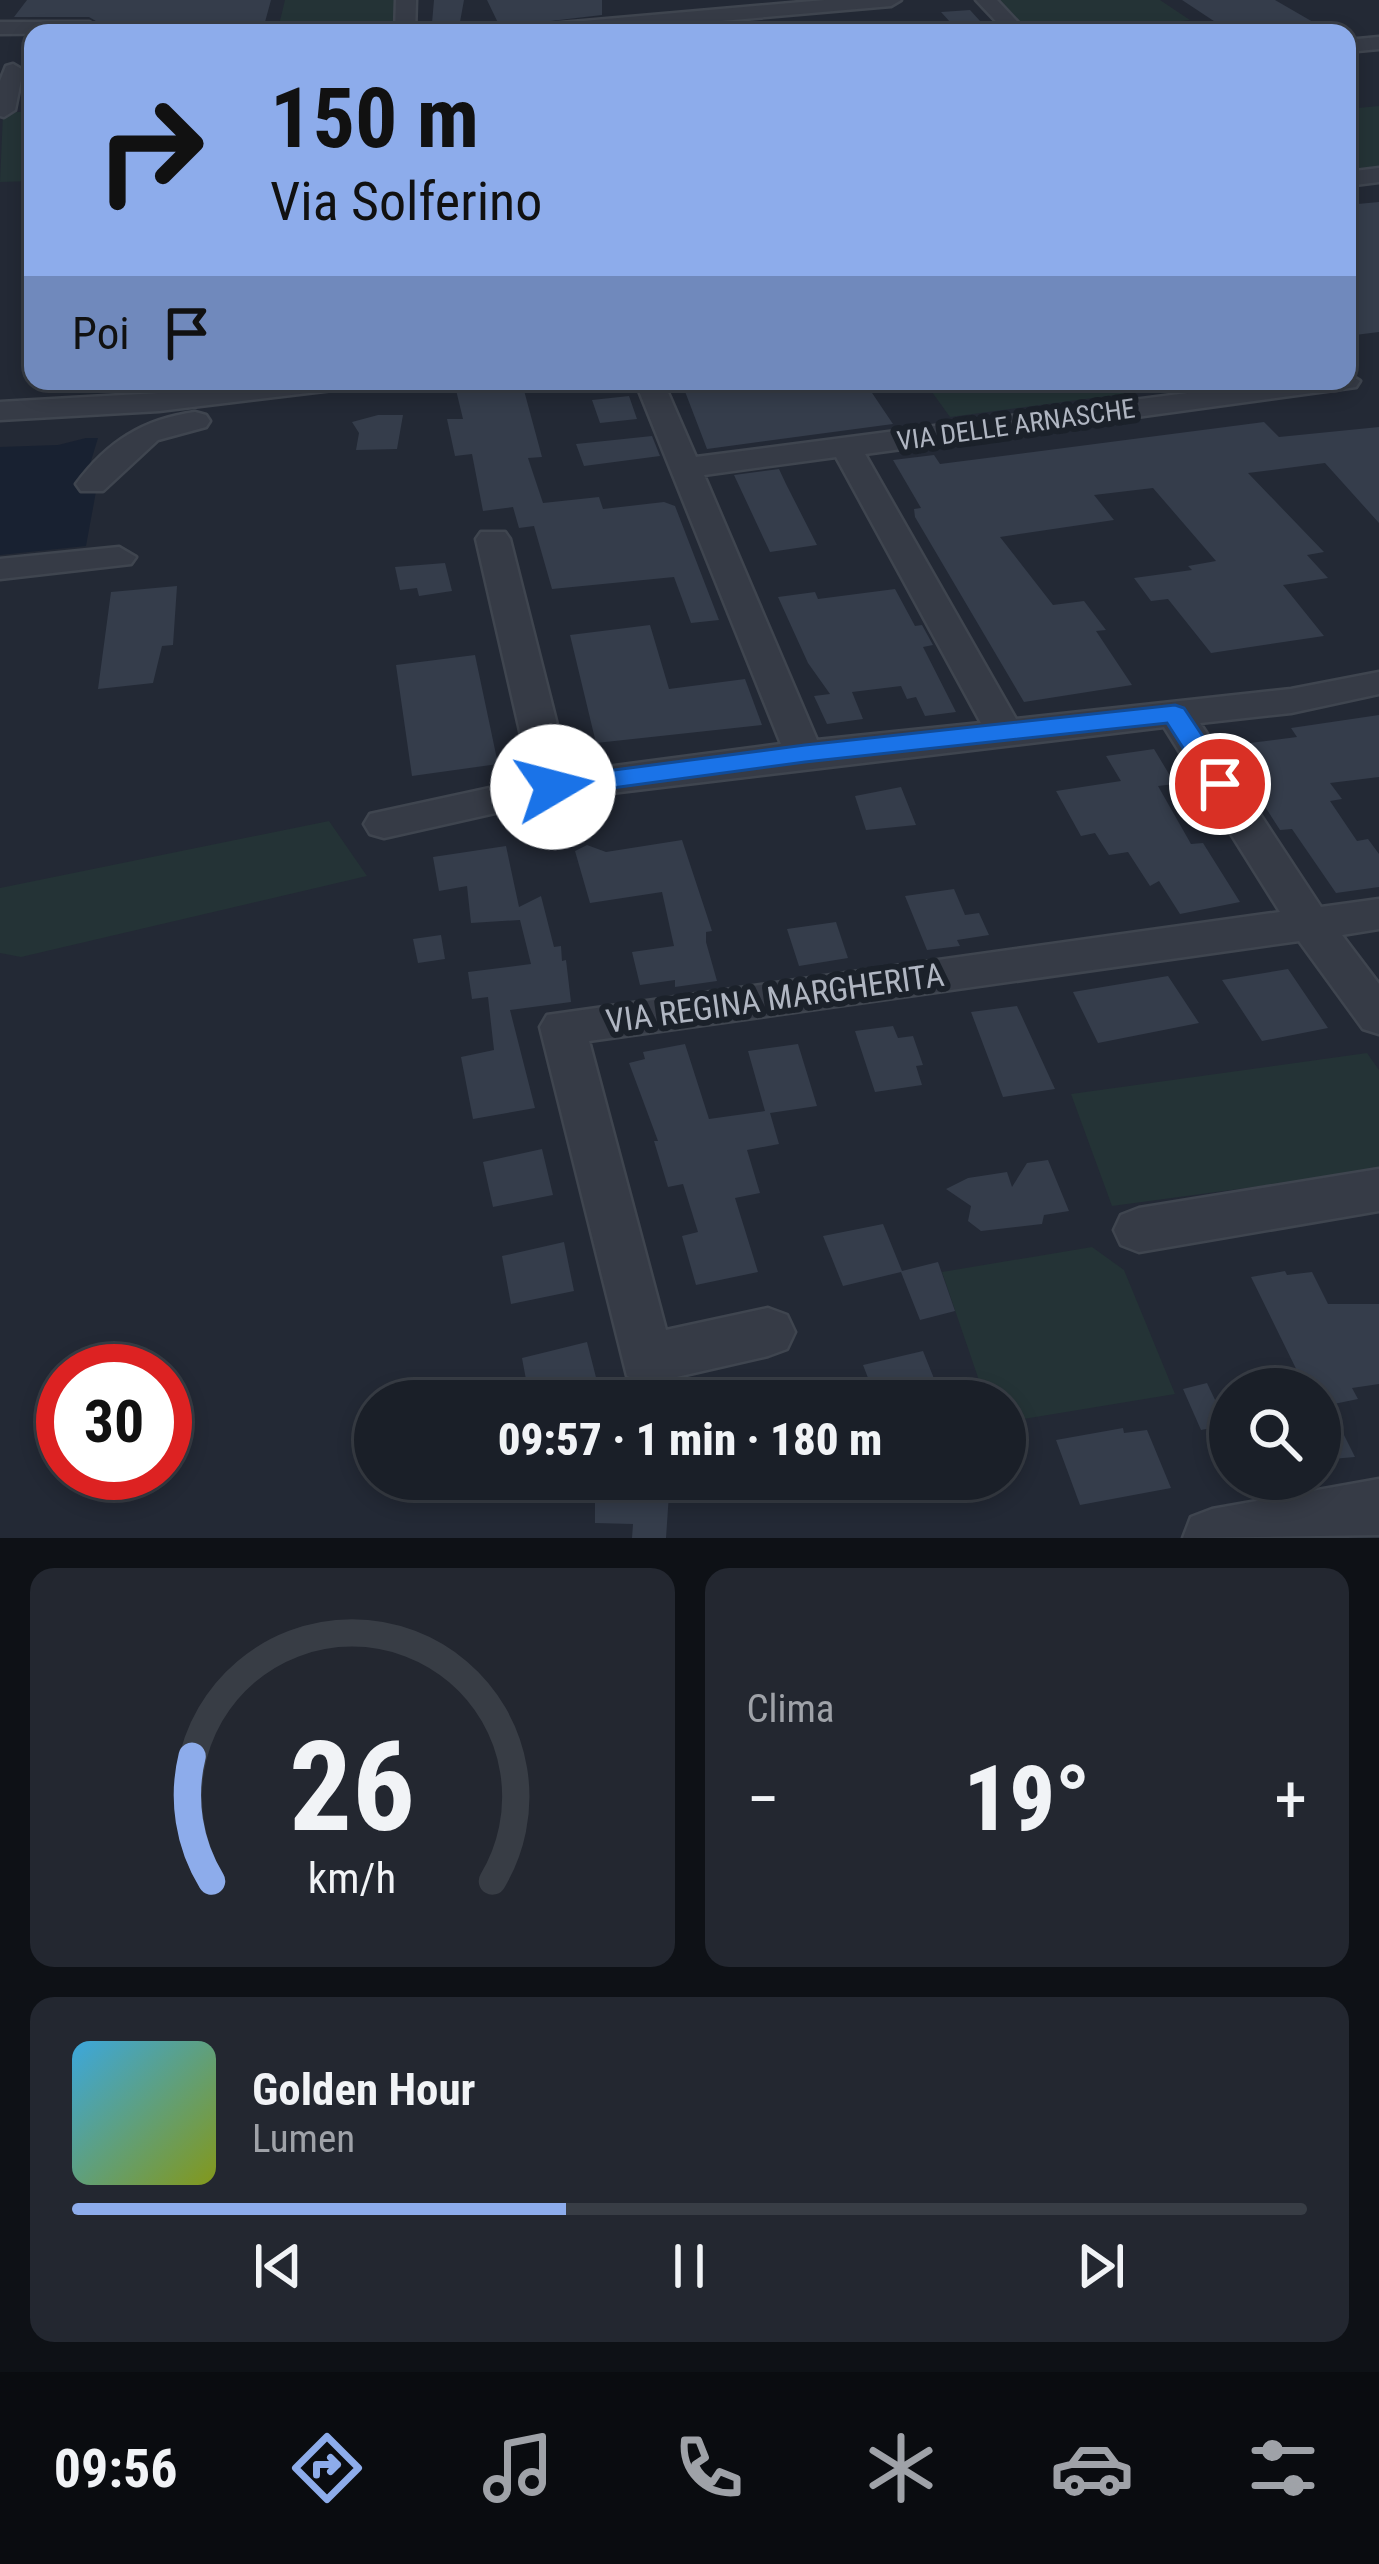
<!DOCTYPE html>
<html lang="it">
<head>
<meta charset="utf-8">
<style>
	body { margin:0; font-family:"Roboto Condensed",sans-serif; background:#232730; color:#f1f3f6; height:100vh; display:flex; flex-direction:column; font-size:45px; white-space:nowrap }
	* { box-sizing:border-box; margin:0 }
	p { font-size:39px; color:#9fa2a8 }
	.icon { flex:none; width:66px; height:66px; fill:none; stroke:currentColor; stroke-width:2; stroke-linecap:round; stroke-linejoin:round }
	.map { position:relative; height:1538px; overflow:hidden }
	.sheet { display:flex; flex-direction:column; gap:30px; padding:30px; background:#0e1116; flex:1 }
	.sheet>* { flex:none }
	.guide { position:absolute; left:24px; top:24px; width:1332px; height:366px; border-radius:24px; box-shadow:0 6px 18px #0003,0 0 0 3px #383d45; background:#8daceb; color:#111; overflow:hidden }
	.tools { position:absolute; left:1209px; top:1368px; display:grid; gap:24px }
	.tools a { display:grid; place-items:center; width:132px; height:132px; border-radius:50%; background:#1a1f28; box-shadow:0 6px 18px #0003,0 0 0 3px #383d45; font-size:60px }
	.speed { position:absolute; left:36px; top:1344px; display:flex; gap:24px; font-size:60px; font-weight:700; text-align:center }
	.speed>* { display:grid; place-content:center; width:156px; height:156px; border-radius:50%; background:#1a1f28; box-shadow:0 6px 18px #0003,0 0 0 3px #383d45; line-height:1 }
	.speed .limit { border:18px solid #d22; background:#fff; color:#111 }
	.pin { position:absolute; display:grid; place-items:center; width:102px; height:102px; color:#fff; margin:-51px; border:6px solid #fff; border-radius:50%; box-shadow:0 3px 12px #0007 }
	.me { position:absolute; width:132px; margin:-66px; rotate:82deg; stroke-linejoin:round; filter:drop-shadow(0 0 9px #0008) }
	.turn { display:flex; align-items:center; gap:42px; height:252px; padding:0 48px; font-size:54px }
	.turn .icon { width:156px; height:156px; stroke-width:2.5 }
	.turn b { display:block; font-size:84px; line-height:102px }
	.then { display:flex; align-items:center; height:114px; padding:0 48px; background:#0003; gap:24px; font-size:45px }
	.big { font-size:90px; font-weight:800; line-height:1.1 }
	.sheet .tile { flex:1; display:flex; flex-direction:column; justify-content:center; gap:18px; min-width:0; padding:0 42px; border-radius:24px; background:#232730 }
	.sheet .dial { align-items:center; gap:0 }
	.dial svg { height:312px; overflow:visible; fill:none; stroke:#383d45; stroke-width:7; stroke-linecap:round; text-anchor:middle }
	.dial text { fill:#f1f3f6; stroke:none }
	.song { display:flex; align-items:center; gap:36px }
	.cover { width:144px; height:144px; border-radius:18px; background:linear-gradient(135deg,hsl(200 70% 55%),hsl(70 70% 35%)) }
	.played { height:12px; border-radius:6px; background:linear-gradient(90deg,#8daceb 40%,#383d45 40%) }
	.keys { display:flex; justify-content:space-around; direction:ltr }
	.heat { display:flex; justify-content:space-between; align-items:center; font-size:66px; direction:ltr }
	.sheet .tiles { flex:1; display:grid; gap:30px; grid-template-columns:1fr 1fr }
	.tile:last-child { grid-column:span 2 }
	.trip { position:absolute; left:354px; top:1380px; width:672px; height:120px; border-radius:60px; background:#1a1f28; box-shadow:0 6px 18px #0003,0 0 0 3px #383d45; font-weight:800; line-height:120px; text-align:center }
	.tabs { display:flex; height:192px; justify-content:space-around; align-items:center; background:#0a0c10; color:#9fa2a8 }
	.tabs .icon { width:84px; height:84px }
	.tabs .selected { color:#8daceb }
	.tabs b { font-size:54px; color:#f1f3f6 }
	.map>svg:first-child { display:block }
	.green { fill:#243336 }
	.water { fill:#182131 }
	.building { fill:#353d4b }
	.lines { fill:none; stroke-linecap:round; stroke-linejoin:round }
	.minor-casing { stroke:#3f454f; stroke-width:5 }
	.minor { fill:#363b46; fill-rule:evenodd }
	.route { fill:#1a73e8; stroke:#114b97; stroke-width:3 }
	.labels { text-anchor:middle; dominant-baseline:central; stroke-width:12; stroke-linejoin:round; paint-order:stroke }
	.far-street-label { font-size:27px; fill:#b0b6c2; stroke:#1b212a }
	.street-label { font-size:33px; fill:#b0b6c2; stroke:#1b212a }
</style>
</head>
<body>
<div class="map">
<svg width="1379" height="1538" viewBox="0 0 1379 1538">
	<rect width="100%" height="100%" fill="#232935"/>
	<path class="green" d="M285,0H396L392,33H277Z
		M998,0H1160L1190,20L1147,25L1157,33H1030Z
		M1379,106V166L1347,170V109Z
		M33,111V181L0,182L3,113Z
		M924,381H1204L1205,383L950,417Z
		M329,821L367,876L21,957L0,953V888Z
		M1367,1053L1379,1070V1170L1112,1206L1071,1094Z
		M1092,1247L1124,1270L1175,1394L1005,1422V1401H986L942,1272Z"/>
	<path class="water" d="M86,438H98L88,471L97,486L86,546L0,555V447L58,445Z"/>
	<path class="building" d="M27,0H271L262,33H100L101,24L89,17H14Z
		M434,0H464L460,22L432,23Z
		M487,0H602V15L500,27Z
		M1182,0H1275L1332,33H1232Z
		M970,10L991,33H960L941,12Z
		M1379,202V332L1347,336V205Z
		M681,381H864L893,424L707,449Z
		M522,383L542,457L528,458L543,503L599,497L603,509L664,502L675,506L719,620L691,623L674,577L552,589L534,526L519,528L513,507L483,511L472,454L455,456L447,419H463L456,390Z
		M629,396L637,419L600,423L592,400Z
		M378,415H403L397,449L356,450L359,433L352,422Z
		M1264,422L1279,437L1379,427V523L1325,463L1248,473L1324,552L1307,555L1328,578L1283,585L1324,636L1211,653L1168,599L1151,601L1134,578L1192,570L1188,566L1216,561L1153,488L1094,495L1114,520L1000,537L1053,605L1084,601L1106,630L1096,631L1132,685L1024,702L915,517L914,509L921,508L893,460L934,455L940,464Z
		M652,436L660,456L584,466L576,444Z
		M779,469L786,484L817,545L770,552L734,475Z
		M445,563L452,591L419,596L417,588L400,590L395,567Z
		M177,586L173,645L162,646L153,683L98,689L111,592Z
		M895,589L915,626L922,625L933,645L923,647L956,712L925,716L916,697L907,699L901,686L852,692L863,719L827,724L814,696L830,694L808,663L778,597L815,592L818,599Z
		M650,625L669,689L745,679L762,725L596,743L570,635Z
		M475,655L498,764L412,776L396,665Z
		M1379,715V777L1330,783L1342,799L1330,801L1357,841L1368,839L1379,854V887L1336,893L1292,829L1280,830L1226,746L1297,737L1291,728Z
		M1154,749L1175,784L1158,786L1191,844L1203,843L1240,902L1180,914L1159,881L1150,886L1128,852L1109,855L1095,833L1081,836L1056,791L1121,781L1106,756Z
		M901,787L916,825L866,830L855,796Z
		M682,840L712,931L706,932V942L717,981L675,987V980L640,985L632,952L674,946L662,892L590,903L575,851L587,845L606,852Z
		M506,846L519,907L541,896L554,947L561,946L562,961L566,960L571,1002L510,1010L535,1108L473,1119L461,1057L494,1050L488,997L472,999L468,972L531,964L520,920L471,923L467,886L439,891L433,857Z
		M954,889L965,915L979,913L989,935L957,940L960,946L927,950L905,896Z
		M836,922L848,958L799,966L787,929Z
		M441,935L445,959L418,963L413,939Z
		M1288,969L1328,1028L1262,1041L1222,980Z
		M1168,976L1199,1023L1098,1043L1073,992Z
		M1017,1006L1055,1089L1003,1097L971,1012Z
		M893,1026L898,1038L913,1036L923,1065L916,1066L922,1085L875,1092L855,1031Z
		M685,1044L709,1119L765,1111L748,1051L798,1044L817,1106L770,1113L779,1144L747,1150L760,1193L735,1198L758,1272L696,1285L682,1236L698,1232L683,1184L668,1187L654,1141H658L629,1063L645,1059L643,1052Z
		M542,1149L553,1195L493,1207L483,1162Z
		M1048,1160L1069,1211L1044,1215L1042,1224L981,1231L968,1221L971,1206L946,1189L968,1178L1007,1172L1012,1187L1027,1163Z
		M883,1224L902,1271L938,1262L955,1311L920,1320L901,1272L843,1286L823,1236Z
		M564,1242L574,1291L511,1304L502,1256Z
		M1285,1271L1287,1275L1312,1272L1328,1304H1379V1384L1352,1388L1358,1399L1329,1405L1355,1457L1320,1460V1389H1306L1251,1277Z
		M587,1342L602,1401H530L522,1358Z
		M923,1351L943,1401H877L863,1365Z
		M1207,1383L1227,1425L1201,1430L1183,1389Z
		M1123,1428L1124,1433L1147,1430L1171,1488L1080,1505L1056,1440Z
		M579,1479H670L666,1538H632L633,1524L595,1523V1502L579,1503Z"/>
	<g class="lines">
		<defs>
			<path id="minor" d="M396,0H416L415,33H395Z
				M825,0H901L891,6L583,33H505L515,27Z
				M976,0H997L1028,33H1007Z
				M0,22H89L99,28L93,33L0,34Z
				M1379,37V49L1347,52V40Z
				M13,64L23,70L15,110L4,117L0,116V81L6,66Z
				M1379,168V182L1347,186V172Z
				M1347,373L1360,381L1356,387L865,454L1016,719L1291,689L1379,672V694L1291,713L1200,723L1321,907L1379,899V929L1342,935L1379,984V1034L1363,1029L1299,941L589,1041L666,1330L768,1308L787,1315L795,1332L787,1349L768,1356L646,1384L627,1376L540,1027L547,1015L1280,912L1164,727L553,800L384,838L370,834L364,824L370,814L531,779L476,539L481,532H505L510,539L569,772L781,744L635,381H663L696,457L1280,381H1347ZM836,457L981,723L817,740L704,475Z
				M260,381H347L333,390L159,411L0,420V402L159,393Z
				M195,412L206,415L210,421L206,427L158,440L103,491H81L76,484C107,442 143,419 195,412Z
				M119,547L136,557L131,564L0,579V559Z
				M1379,1169V1211L1139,1252L1121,1245L1114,1230L1121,1215L1139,1208Z
				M1379,1479V1535L1183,1538L1191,1517L1212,1509Z"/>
		</defs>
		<use href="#minor" class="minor-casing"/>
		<use href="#minor" class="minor"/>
	</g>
	<path class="route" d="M1175,705L1184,708L1230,777L1234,784L1230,790H1210L1167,723L805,762L553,796L539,787L553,778L805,745Z"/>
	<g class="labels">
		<g class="far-street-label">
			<text transform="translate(1016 425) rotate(-8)">VIA DELLE ARNASCHE</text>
		</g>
		<g class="street-label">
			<text transform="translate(775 998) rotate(-8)">VIA REGINA MARGHERITA</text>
		</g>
	</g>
</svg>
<div class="tools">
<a><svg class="icon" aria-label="search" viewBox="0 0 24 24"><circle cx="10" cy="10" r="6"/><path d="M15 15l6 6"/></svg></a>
</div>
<div class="speed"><div class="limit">30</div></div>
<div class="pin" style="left:1220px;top:784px;background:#d93025"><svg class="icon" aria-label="arrive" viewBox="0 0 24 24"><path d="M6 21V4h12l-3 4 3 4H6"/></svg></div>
<svg class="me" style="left:553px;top:787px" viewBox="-20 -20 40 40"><circle r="19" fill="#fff"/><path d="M0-13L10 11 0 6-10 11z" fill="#1a73e8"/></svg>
<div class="trip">09:57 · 1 min · 180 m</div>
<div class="guide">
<div class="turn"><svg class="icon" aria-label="right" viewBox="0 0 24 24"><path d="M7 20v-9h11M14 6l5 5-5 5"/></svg><div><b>150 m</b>Via Solferino</div></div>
<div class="then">Poi<svg class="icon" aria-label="arrive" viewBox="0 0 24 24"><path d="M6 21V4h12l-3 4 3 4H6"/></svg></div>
</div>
</div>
<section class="sheet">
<div class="tiles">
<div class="tile dial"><svg viewBox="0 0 100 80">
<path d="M14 69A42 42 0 1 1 86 69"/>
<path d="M14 69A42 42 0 0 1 9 37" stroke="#8daceb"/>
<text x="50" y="56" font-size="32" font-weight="700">26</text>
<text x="50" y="72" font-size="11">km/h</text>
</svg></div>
<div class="tile"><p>Clima</p>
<div class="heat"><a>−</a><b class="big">19°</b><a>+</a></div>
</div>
<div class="tile">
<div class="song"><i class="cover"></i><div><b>Golden Hour</b><p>Lumen</p></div></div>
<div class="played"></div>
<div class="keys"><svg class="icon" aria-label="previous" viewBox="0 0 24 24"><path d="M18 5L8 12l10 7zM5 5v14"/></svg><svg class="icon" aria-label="pause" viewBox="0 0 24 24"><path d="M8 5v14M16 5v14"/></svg><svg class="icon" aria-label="next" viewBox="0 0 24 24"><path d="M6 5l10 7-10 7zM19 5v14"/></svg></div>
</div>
</div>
</section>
<nav class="tabs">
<b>09:56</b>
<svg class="icon selected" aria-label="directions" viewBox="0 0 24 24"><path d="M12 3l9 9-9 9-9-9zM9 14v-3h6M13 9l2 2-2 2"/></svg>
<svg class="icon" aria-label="music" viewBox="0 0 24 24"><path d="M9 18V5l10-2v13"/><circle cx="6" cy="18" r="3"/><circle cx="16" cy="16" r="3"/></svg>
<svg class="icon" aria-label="phone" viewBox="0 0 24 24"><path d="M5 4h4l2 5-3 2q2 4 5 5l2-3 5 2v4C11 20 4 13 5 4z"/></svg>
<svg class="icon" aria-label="climate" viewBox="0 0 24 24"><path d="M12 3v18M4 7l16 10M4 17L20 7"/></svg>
<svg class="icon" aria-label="car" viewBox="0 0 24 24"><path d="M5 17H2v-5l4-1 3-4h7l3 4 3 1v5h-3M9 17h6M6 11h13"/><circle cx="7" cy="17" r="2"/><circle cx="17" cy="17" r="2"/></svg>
<svg class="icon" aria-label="filters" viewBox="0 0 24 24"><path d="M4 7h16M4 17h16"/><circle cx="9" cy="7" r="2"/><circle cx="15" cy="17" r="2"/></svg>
</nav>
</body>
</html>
